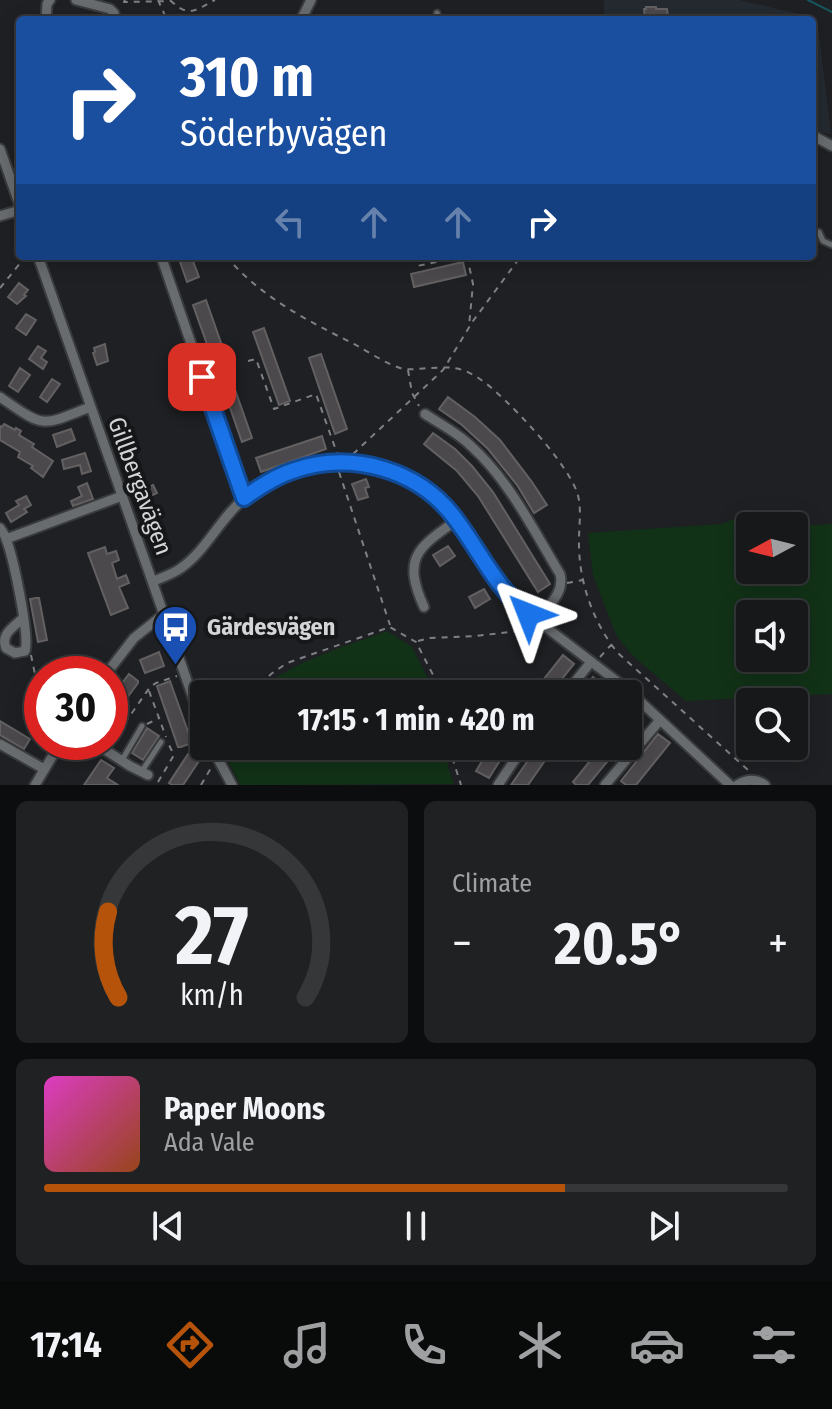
<!DOCTYPE html>
<html lang="en">
<head>
<meta charset="utf-8">
<style>
	body { margin:0; font-family:"Fira Sans Condensed",sans-serif; background:#1f2123; color:#f1f3f6; height:100vh; display:flex; flex-direction:column; font-size:30px; white-space:nowrap }
	* { box-sizing:border-box; margin:0 }
	p { font-size:26px; color:#9ea0a2 }
	.icon { flex:none; width:44px; height:44px; fill:none; stroke:currentColor; stroke-width:2; stroke-linecap:round; stroke-linejoin:round }
	.map { position:relative; height:785px; overflow:hidden }
	.drawer { display:flex; flex-direction:column; gap:16px; padding:16px; background:#0c0d0e; flex:1 }
	.drawer>* { flex:none }
	.guide { position:absolute; left:16px; top:16px; width:800px; height:244px; border-radius:8px; box-shadow:0 4px 20px #0003,0 0 0 2px #353739; background:#1a4fa0; color:#fff; overflow:hidden }
	.needle { width:52px; rotate:263deg }
	.controls { position:absolute; left:736px; top:512px; display:grid; gap:16px }
	.controls a { display:grid; place-items:center; width:72px; height:72px; border-radius:8px; background:#16181a; box-shadow:0 4px 20px #0003,0 0 0 2px #353739; font-size:40px }
	.speed { position:absolute; left:24px; top:656px; display:flex; gap:16px; font-size:40px; font-weight:700; text-align:center }
	.speed>* { display:grid; place-content:center; width:104px; height:104px; border-radius:50%; background:#16181a; box-shadow:0 4px 20px #0003,0 0 0 2px #353739; line-height:1 }
	.speed .limit { border:12px solid #d22; background:#fff; color:#111 }
	.pin { position:absolute; display:grid; place-items:center; width:68px; height:68px; color:#fff; margin:-34px; border-radius:16px; box-shadow:0 4px 12px #0006 }
	.me { position:absolute; width:88px; margin:-44px; rotate:315deg; stroke-linejoin:round; filter:drop-shadow(0 0 6px #0008) }
	.turn { display:flex; align-items:center; gap:28px; height:168px; padding:0 32px; font-size:36px }
	.turn .icon { width:104px; height:104px; stroke-width:2.5 }
	.turn b { display:block; font-size:56px; line-height:68px }
	.lanes { display:flex; align-items:center; height:76px; padding:0 32px; background:#0003; justify-content:center; gap:40px; direction:ltr }
	.lanes .off { opacity:.35 }
	.big { font-size:60px; font-weight:700; line-height:1.1 }
	.drawer .widget { flex:1; display:flex; flex-direction:column; justify-content:center; gap:12px; min-width:0; padding:0 28px; border-radius:12px; background:#1f2123 }
	.drawer .dial { align-items:center; gap:0 }
	.dial svg { height:208px; overflow:visible; fill:none; stroke:#353739; stroke-width:7; stroke-linecap:round; text-anchor:middle }
	.dial text { fill:#f1f3f6; stroke:none }
	.song { display:flex; align-items:center; gap:24px }
	.cover { width:96px; height:96px; border-radius:12px; background:linear-gradient(135deg,hsl(310 70% 55%),hsl(20 70% 35%)) }
	.played { height:8px; border-radius:4px; background:linear-gradient(90deg,#b45309 70%,#353739 70%) }
	.keys { display:flex; justify-content:space-around; direction:ltr }
	.heat { display:flex; justify-content:space-between; align-items:center; font-size:44px; direction:ltr }
	.drawer .tiles { flex:1; display:grid; gap:16px; grid-template-columns:1fr 1fr }
	.widget:last-child { grid-column:span 2 }
	.trip { position:absolute; left:190px; top:680px; width:452px; height:80px; border-radius:8px; background:#16181a; box-shadow:0 4px 20px #0003,0 0 0 2px #353739; font-weight:700; line-height:80px; text-align:center }
	.dock { display:flex; height:128px; justify-content:space-around; align-items:center; background:#090a0a; color:#9ea0a2 }
	.dock .icon { width:56px; height:56px }
	.dock .selected { color:#b45309 }
	.dock b { font-size:36px; color:#f1f3f6 }
	.map>svg:first-child { display:block }
	.built { fill:#252a31 }
	.green { fill:#123217; fill-rule:evenodd }
	.lines { fill:none; stroke-linecap:round; stroke-linejoin:round }
	.stream { stroke:#16575f; stroke-width:2 }
	.building { fill:#4c494c; stroke:#636062; stroke-width:2 }
	.lane-casing { stroke:#393b3d; stroke-width:9 }
	.street-casing { stroke:#393b3d; stroke-width:13 }
	.path { stroke:#7e8083; stroke-width:2; stroke-dasharray:6 6; stroke-linecap:butt }
	.lane { stroke:#696c6f; stroke-width:5 }
	.street { stroke:#696c6f; stroke-width:9 }
	.route-casing { stroke:#114b97; stroke-width:20 }
	.route { stroke:#1a73e8; stroke-width:14 }
	.labels { text-anchor:middle; dominant-baseline:central; stroke-width:8; stroke-linejoin:round; paint-order:stroke }
	.street-label { font-size:24px; fill:#d3d5d7; stroke:#151719 }
	.poi-label { font-size:24px; font-weight:bold; fill:#d3d5d7; stroke:#151719; text-anchor:start }
</style>
</head>
<body>
<div class="map">
<svg width="832" height="785" viewBox="0 0 832 785">
	<rect width="100%" height="100%" fill="#1e2023"/>
	<path class="built" d="M604,0H739L817,18L831,134L812,131V20H604Z"/>
	<path class="green" d="M736,518L749,523L774,526H750V570H794V526L832,524V694L686,701L632,655L616,635L593,575L588,533L722,524ZM750,614H794V658H750Z
		M387,631L412,647L436,694H260C278,665 354,644 387,631Z
		M232,746H446L448,767L454,784L240,785L227,758Z"/>
	<g class="lines">
		<path class="stream" d="M808,0L832,12"/>
	</g>
	<path class="building" d="M646,7H656V9H667L668,17H662V20H645L644,9H646Z
		M178,256H191L199,277L187,282Z
		M463,262L466,275L414,287L411,274Z
		M19,283L28,290L24,295L26,296L17,304L8,297Z
		M206,300L226,357L213,361L193,305Z
		M26,314L36,320L26,335L16,328Z
		M264,328L290,401L279,405L253,332Z
		M105,344L108,361L97,365L93,353L95,352L94,348Z
		M38,346L46,351L41,358L47,362L43,369L29,359Z
		M321,354L347,429L335,434L309,358Z
		M20,368L30,375L18,392L9,386Z
		M52,379L60,384L47,402L40,397Z
		M232,381L252,438L242,442L222,385Z
		M448,397L475,417L500,440L532,482L547,505L534,513L517,485L488,449L462,425L439,409Z
		M4,424L15,430L16,428L21,431L19,435L34,444L32,447L53,461L43,477L31,468L33,466L18,457L20,452L0,440V426L2,427Z
		M71,429L75,440L57,447L53,435Z
		M433,433L455,449L472,466L493,492L550,584L538,592L478,496L457,471L424,444Z
		M322,436L326,449L261,472L256,458Z
		M85,453L91,471L82,474L80,465L64,469L62,460Z
		M138,466L146,489L153,485L157,493L148,497L149,500L143,503L128,469Z
		M366,479L369,487L365,488L368,497L358,500L352,484Z
		M87,483L93,499L73,506L71,501L82,496L78,487Z
		M26,496L31,505L24,509L27,512L11,522L6,513L19,505L16,501Z
		M448,546L455,556L440,566L433,555Z
		M105,547L107,554L116,551L119,560L112,563L117,579L126,575L129,583L119,587L128,608L111,615L88,553Z
		M484,589L490,599L475,608L469,597Z
		M36,598H39L47,640L38,642L30,599Z
		M159,652L164,666L145,673L140,660Z
		M563,655L574,664L557,685L550,694H532Z
		M129,674L138,681V683L110,721V699Z
		M593,677L604,686L597,694H579Z
		M170,681L192,743L181,747H178L157,686Z
		M0,721L30,739L24,749L0,735Z
		M147,728L159,736L143,760L132,753Z
		M658,734L670,743L636,785H626L621,781Z
		M491,746H509L489,778L476,771Z
		M538,746H549L553,749L528,785H511Z
		M602,746H620L588,785H576L573,782Z
		M188,754L199,761L183,785H172L169,783Z
		M101,760L114,768L107,778L118,785H84Z"/>
	<g class="lines">
		<defs>
			<path id="lane" d="M437,13L439,20
				M819,232L823,241L832,245
				M122,760L142,726
				M142,771L161,742"/>
			<path id="street" d="M76,0L110,9L114,13L115,20
				M46,20L47,4L50,0
				M301,20L311,0
				M812,135L832,146
				M0,149L20,206
				M0,216L20,210
				M38,256L204,729
				M161,256L244,498
				M0,397C45,428 40,427 90,407
				M425,414C440,424 458,433 471,446C509,480 534,531 560,574C565,593 548,606 537,620
				M0,528C2,531 5,535 6,539C13,556 30,636 25,651L15,653L6,648C0,634 14,627 23,618
				M6,539L122,496
				M154,581C163,577 173,574 181,568C208,549 221,516 247,496C304,451 389,450 442,503C471,532 486,571 513,602L627,689L730,785
				M424,607C402,558 417,548 457,520
				M106,674L134,638L164,614
				M565,694L591,662
				M93,742L130,766L148,775
				M0,744L44,769
				M211,746L232,785
				M35,785L61,742
				M498,785L524,746
				M605,785L660,720
				M737,785C747,779 756,778 765,785"/>
		</defs>
		<use href="#lane" class="lane-casing"/>
		<use href="#street" class="street-casing"/>
		<path class="path" d="M125,0L124,2L171,1C190,19 196,9 215,0
			M158,0L167,20
			M226,256C260,297 310,322 356,345C370,353 385,363 400,368C409,371 420,368 430,368C438,368 447,367 454,368C476,371 495,391 510,405C531,426 566,464 577,492C582,507 579,524 579,540C578,580 593,623 618,653L748,770
			M415,256L417,266L456,258L459,256
			M467,256L473,284L469,326
			M0,288L26,256
			M248,361L256,359L274,409L316,394L338,456
			M408,370L412,393L419,406
			M353,454L443,370L473,321L521,256
			M339,472L390,625
			M567,583L583,580
			M418,641L430,638L476,636L534,629
			M31,655L42,708
			M600,657L611,645
			M149,691L166,737
			M253,694L271,674L287,663L390,627L416,642L443,694
			M147,724L159,718
			M111,743L150,687L156,683L177,676
			M450,746L454,763L461,785
			M158,782L174,755L168,743
			M201,785L211,768"/>
		<use href="#lane" class="lane"/>
		<use href="#street" class="street"/>
	</g>
	<g class="lines">
		<defs>
			<path id="route" d="M202,377L244,498C259,487 274,477 292,471C351,450 420,469 457,521C482,555 495,586 528,614"/>
		</defs>
		<use href="#route" class="route-casing"/>
		<use href="#route" class="route"/>
	</g>
	<defs>
		<symbol id="bus-pin" viewBox="-11 -11 22 30"><path d="M0 17L-7.5 6A9.5 9.5 0 1 1 7.5 6Z" fill="#1a4fb4" stroke="#151719"/><path d="M-5-6H5V4H4V6H2V4H-2V6H-4V4H-5ZM-3.5-4V0h7V-4ZM-3.5 1.2v1.5H-2V1.2ZM2 1.2v1.5H3.5V1.2Z" fill="#fff"/></symbol>
	</defs>
	<g fill-rule="evenodd">
		<use href="#bus-pin" x="150" y="602" width="51" height="69"/>
	</g>
	<g class="labels">
		<g class="street-label">
			<text transform="translate(140 486) rotate(70)">Gillbergavägen</text>
		</g>
		<g class="poi-label">
			<text x="207" y="627">Gärdesvägen</text>
		</g>
	</g>
</svg>
<div class="controls">
<a><svg class="needle" viewBox="-14 -14 28 28"><path d="M0-13l5 13h-10z" fill="#e53935"/><path d="M0 13l5-13h-10z" fill="#9ea0a2"/></svg></a>
<a><svg class="icon" aria-label="sound" viewBox="0 0 24 24"><path d="M4 9h4l5-4v14l-5-4H4zM17 9q2 3 0 6"/></svg></a>
<a><svg class="icon" aria-label="search" viewBox="0 0 24 24"><circle cx="10" cy="10" r="6"/><path d="M15 15l6 6"/></svg></a>
</div>
<div class="speed"><div class="limit">30</div></div>
<div class="pin" style="left:202px;top:377px;background:#d93025"><svg class="icon" aria-label="arrive" viewBox="0 0 24 24"><path d="M6 21V4h12l-3 4 3 4H6"/></svg></div>
<svg class="me" style="left:528px;top:614px" viewBox="-20 -20 40 40"><path d="M0-17L14 15 0 8-14 15z" fill="#1a73e8" stroke="#fff" stroke-width="4"/></svg>
<div class="trip">17:15 · 1 min · 420 m</div>
<div class="guide">
<div class="turn"><svg class="icon" aria-label="right" viewBox="0 0 24 24"><path d="M7 20v-9h11M14 6l5 5-5 5"/></svg><div><b>310 m</b>Söderbyvägen</div></div>
<div class="lanes"><svg class="icon off" aria-label="left" viewBox="0 0 24 24"><path d="M17 20v-9H6M10 6l-5 5 5 5"/></svg><svg class="icon off" aria-label="ahead" viewBox="0 0 24 24"><path d="M12 20V5M6 11l6-6 6 6"/></svg><svg class="icon off" aria-label="ahead" viewBox="0 0 24 24"><path d="M12 20V5M6 11l6-6 6 6"/></svg><svg class="icon" aria-label="right" viewBox="0 0 24 24"><path d="M7 20v-9h11M14 6l5 5-5 5"/></svg></div>
</div>
</div>
<section class="drawer">
<div class="tiles">
<div class="widget dial"><svg viewBox="0 0 100 80">
<path d="M14 69A42 42 0 1 1 86 69"/>
<path d="M14 69A42 42 0 0 1 10 36" stroke="#b45309"/>
<text x="50" y="56" font-size="32" font-weight="700">27</text>
<text x="50" y="72" font-size="11">km/h</text>
</svg></div>
<div class="widget"><p>Climate</p>
<div class="heat"><a>−</a><b class="big">20.5°</b><a>+</a></div>
</div>
<div class="widget">
<div class="song"><i class="cover"></i><div><b>Paper Moons</b><p>Ada Vale</p></div></div>
<div class="played"></div>
<div class="keys"><svg class="icon" aria-label="previous" viewBox="0 0 24 24"><path d="M18 5L8 12l10 7zM5 5v14"/></svg><svg class="icon" aria-label="pause" viewBox="0 0 24 24"><path d="M8 5v14M16 5v14"/></svg><svg class="icon" aria-label="next" viewBox="0 0 24 24"><path d="M6 5l10 7-10 7zM19 5v14"/></svg></div>
</div>
</div>
</section>
<nav class="dock">
<b>17:14</b>
<svg class="icon selected" aria-label="directions" viewBox="0 0 24 24"><path d="M12 3l9 9-9 9-9-9zM9 14v-3h6M13 9l2 2-2 2"/></svg>
<svg class="icon" aria-label="music" viewBox="0 0 24 24"><path d="M9 18V5l10-2v13"/><circle cx="6" cy="18" r="3"/><circle cx="16" cy="16" r="3"/></svg>
<svg class="icon" aria-label="phone" viewBox="0 0 24 24"><path d="M5 4h4l2 5-3 2q2 4 5 5l2-3 5 2v4C11 20 4 13 5 4z"/></svg>
<svg class="icon" aria-label="climate" viewBox="0 0 24 24"><path d="M12 3v18M4 7l16 10M4 17L20 7"/></svg>
<svg class="icon" aria-label="car" viewBox="0 0 24 24"><path d="M5 17H2v-5l4-1 3-4h7l3 4 3 1v5h-3M9 17h6M6 11h13"/><circle cx="7" cy="17" r="2"/><circle cx="17" cy="17" r="2"/></svg>
<svg class="icon" aria-label="filters" viewBox="0 0 24 24"><path d="M4 7h16M4 17h16"/><circle cx="9" cy="7" r="2"/><circle cx="15" cy="17" r="2"/></svg>
</nav>
</body>
</html>
